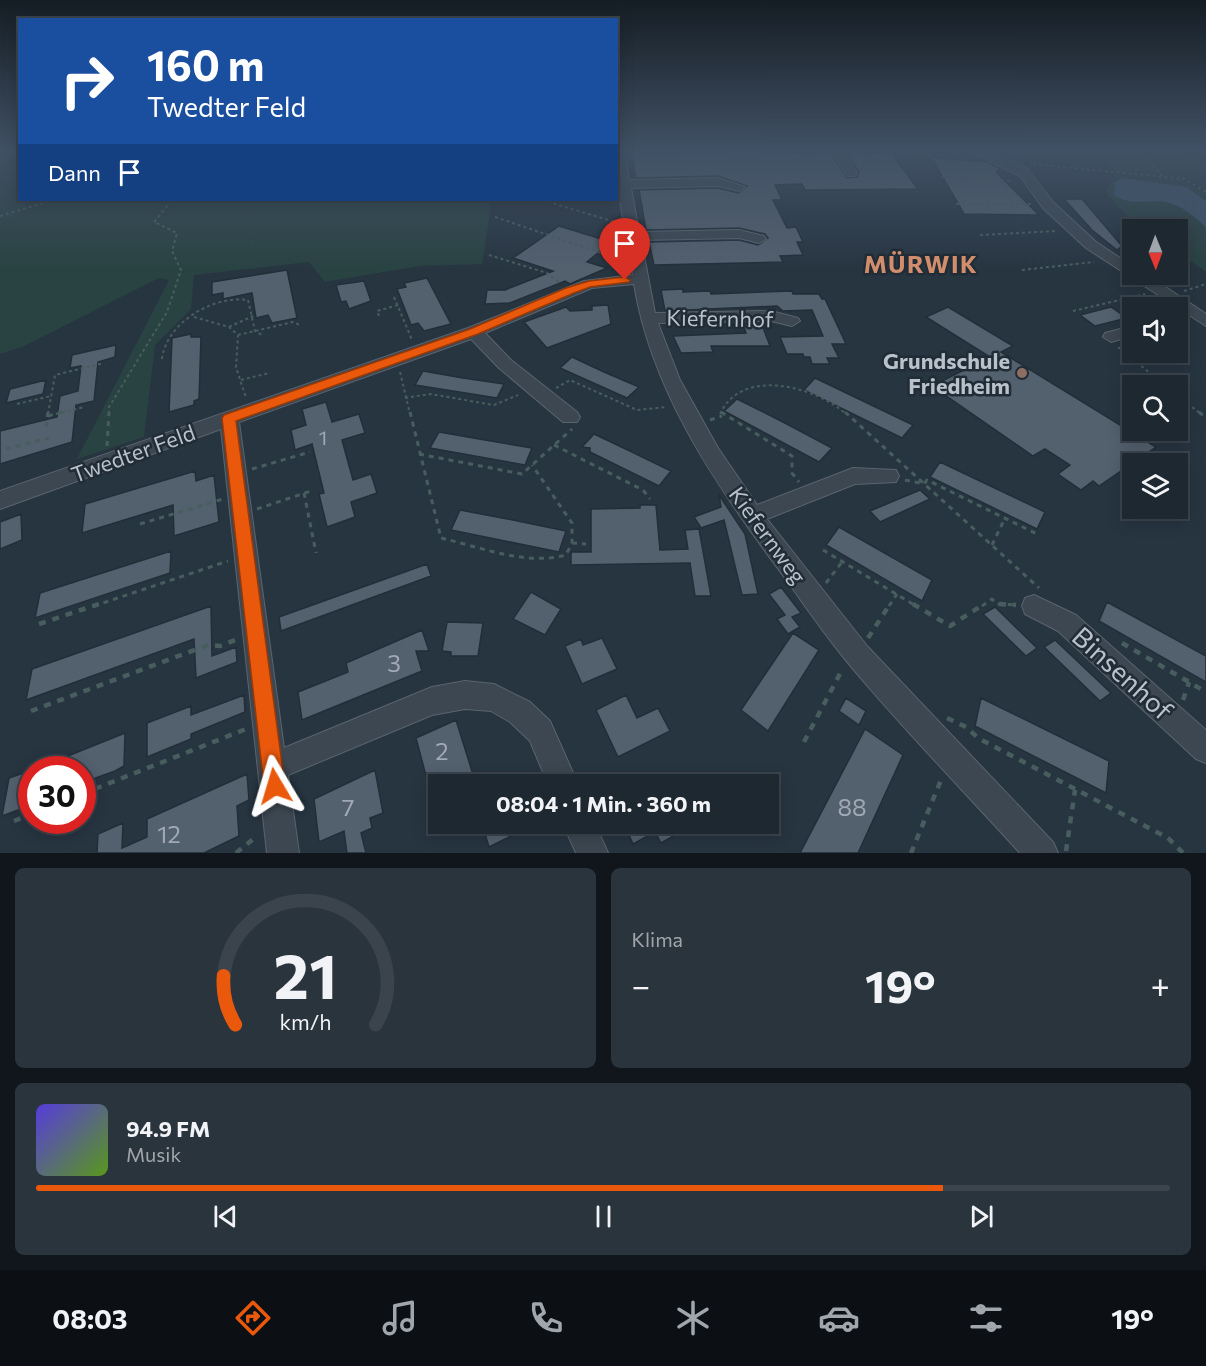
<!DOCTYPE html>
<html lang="de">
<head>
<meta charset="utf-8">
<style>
	body { margin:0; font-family:Commissioner,sans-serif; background:#2a343d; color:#f1f3f6; height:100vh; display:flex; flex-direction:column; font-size:22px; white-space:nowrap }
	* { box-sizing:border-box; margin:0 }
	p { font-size:20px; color:#a0a6ab }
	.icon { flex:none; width:33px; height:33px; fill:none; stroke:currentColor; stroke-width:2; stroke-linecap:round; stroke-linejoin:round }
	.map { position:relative; height:853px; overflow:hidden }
	.details { display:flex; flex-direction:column; gap:15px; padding:15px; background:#10161b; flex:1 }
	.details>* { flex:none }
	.banner { position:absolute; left:18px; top:18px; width:600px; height:183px; border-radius:0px; box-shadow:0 3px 15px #0003,0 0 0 2px #3b444d; background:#1a4fa0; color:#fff; overflow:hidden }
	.needle { width:39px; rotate:179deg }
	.buttons { position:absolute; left:1122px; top:219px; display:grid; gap:12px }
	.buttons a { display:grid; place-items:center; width:66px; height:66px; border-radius:0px; background:#1d2831; box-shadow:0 3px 15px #0003,0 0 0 2px #3b444d; font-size:30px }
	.speed { position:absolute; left:18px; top:756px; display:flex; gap:12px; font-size:30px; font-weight:700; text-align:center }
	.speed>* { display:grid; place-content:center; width:78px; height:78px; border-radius:50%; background:#1d2831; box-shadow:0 3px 15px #0003,0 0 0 2px #3b444d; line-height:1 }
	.speed .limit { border:9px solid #d22; background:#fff; color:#111 }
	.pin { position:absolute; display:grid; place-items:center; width:51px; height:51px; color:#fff; margin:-62px -26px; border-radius:50% 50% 50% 0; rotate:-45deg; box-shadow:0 0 6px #0007 }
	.pin .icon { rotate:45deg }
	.me { position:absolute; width:66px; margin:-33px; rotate:353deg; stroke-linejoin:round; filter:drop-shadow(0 0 4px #0008) }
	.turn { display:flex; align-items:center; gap:21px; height:126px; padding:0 30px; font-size:27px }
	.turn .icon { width:78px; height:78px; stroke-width:2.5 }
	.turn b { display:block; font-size:42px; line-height:51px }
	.then { display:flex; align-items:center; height:57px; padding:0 30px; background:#0003; gap:12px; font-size:22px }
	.big { font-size:45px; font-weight:700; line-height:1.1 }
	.details .card { flex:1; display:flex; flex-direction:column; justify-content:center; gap:9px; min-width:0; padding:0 21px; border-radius:9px; background:#2a343d }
	.details .dial { align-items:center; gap:0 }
	.dial svg { height:156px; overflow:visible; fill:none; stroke:#3b444d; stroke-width:7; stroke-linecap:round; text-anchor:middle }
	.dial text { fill:#f1f3f6; stroke:none }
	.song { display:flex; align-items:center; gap:18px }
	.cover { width:72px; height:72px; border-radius:9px; background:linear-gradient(135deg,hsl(250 70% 55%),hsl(90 70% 35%)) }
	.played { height:6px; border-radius:3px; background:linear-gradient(90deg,#ea580c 80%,#3b444d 80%) }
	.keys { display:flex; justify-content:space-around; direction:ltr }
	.heat { display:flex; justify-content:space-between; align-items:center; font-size:33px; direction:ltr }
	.details .tiles { flex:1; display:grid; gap:15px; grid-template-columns:1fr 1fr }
	.card:last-child { grid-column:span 2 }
	.trip { position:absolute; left:428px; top:774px; width:351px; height:60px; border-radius:0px; background:#1d2831; box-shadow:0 3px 15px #0003,0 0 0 2px #3b444d; font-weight:700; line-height:60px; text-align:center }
	.menu { display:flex; height:96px; justify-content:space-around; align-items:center; background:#0c1014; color:#a0a6ab }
	.menu .icon { width:42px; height:42px }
	.menu .active { color:#ea580c }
	.menu b { font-size:27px; color:#f1f3f6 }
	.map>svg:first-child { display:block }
	.green { fill:#294242 }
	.water { fill:#3e5469 }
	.building { fill:#53606e; stroke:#222e38; stroke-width:1.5 }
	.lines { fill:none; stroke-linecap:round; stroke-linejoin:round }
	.street-casing { stroke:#5a646e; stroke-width:2 }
	.path-far2 { stroke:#485e5e; stroke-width:2; stroke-dasharray:3 3; stroke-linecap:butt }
	.path-far1 { stroke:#485e5e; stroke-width:3; stroke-dasharray:5 5; stroke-linecap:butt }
	.path { stroke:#485e5e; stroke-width:4.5; stroke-dasharray:7 7; stroke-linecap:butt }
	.street { fill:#3c4751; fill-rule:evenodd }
	.route { fill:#ea580c; stroke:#983908; stroke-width:1.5 }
	.education-dot { fill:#8d6e63; stroke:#202c36; stroke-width:2 }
	.labels { text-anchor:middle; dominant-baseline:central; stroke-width:5; stroke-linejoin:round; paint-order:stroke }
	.number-label { font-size:20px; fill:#a0a9b4 }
	.street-label { font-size:22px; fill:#b9c1cb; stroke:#202c36 }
	.poi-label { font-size:22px; font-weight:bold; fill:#b9c1cb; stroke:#202c36; text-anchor:end }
	.far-district-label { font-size:24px; font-weight:bold; letter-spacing:1.5px; fill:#d28e6c; stroke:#202c36 }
	.near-number-label { font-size:24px; fill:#a0a9b4 }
	.near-street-label { font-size:27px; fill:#b9c1cb; stroke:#202c36 }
</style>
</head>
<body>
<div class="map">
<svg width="1206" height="853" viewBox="0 0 1206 853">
	<rect width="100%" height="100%" fill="#273541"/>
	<path class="green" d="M0,151H19L20,200H492L482,264L419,266L325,282L309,262L194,275L191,309L155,345L144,437L77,459L169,280L159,278L22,347L0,354Z
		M1099,151H1206V191L1190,179L1117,173Z
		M1114,174L1183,180L1206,194V272L1178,252V230L1145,229L1130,219L1106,193Z"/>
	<path class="water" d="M1123,178L1186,187L1206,201V227C1194,217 1182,205 1166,202C1148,199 1128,207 1113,194L1116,189L1113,183Z"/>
	<path class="building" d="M774,151L776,153L829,151L847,178L857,177L859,172L846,151L891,153L918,189L805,190L802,184L775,185L782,200H773L787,228L796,227L803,242H797L803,255L780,256L783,262L654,265L649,242L739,240L758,245L768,238L765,234L739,228L646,230L639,190L718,188L738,193L747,186L718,176L636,178L632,152Z
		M931,157L987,162L1000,169L996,172L1039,215L964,214Z
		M1064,199H1082L1122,246L1117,250L1092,230Z
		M559,226L611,242L587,262L607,268L570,284L565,281L510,303L485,304L487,290H505L553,271L513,258Z
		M287,270L297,318L272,323L268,315L256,318L252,293L223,299V293L212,295V282Z
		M427,278L451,324L424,331L418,323L411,325L397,289L406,287L404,283Z
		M364,281L371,301L349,309L346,301L341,302L336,285Z
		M683,289V292L710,291L711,294L792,291L793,294H819L822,299H825L846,344H832L839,358H827L830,364H812L810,357H804L803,354H787L780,337L823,336L812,310L783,311L777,306L665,311L661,290Z
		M608,305L611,324L547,348L524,322L566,307L570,311L592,310V306Z
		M948,307L1013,346L1001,352L1156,447L1099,486L1093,481L1081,490L1058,474L1070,465L1045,449L1033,456L932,386L990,357L926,317Z
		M1111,307L1127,318L1095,326L1080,315Z
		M762,325L770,346H711L713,352L681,353L673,336L746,333L744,327Z
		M191,334V337H201L199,399L194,401V405L169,412L172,338Z
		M116,345L115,357L98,362L94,401L76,405L72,442L0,464V431L57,417L60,396L78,391L81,366L70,368L72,355Z
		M572,357L604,372L639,387L627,398L560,368Z
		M423,371L463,378L504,384L497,398L415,385Z
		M815,378L913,425L902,438L804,390Z
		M46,380L43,394L6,403L10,389Z
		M737,399L783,422L832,448L819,462L724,411Z
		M326,402L332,422L359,414L365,433L342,440L353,480L371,474L377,493L351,502L355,517L327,527L319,494L324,493L312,444L295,450L291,430L306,425L302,409Z
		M439,432L485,440L532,448L525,465L430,448Z
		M594,434L632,452L671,471L659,486L590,452V448L582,447Z
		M940,462L1045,512L1037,529L930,477Z
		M195,471L196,481L214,475L219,522L174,536L173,505L82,533L85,504Z
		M920,490L930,499L880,522L870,511Z
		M719,495L745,534L758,594L742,595L724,520L701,528L694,517L721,507Z
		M640,505H656L660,550L688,549L685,530L699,529L711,596H695L690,563L571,565V552H591V509L640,508Z
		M460,510L513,520L566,531L559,552L451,530Z
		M21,514L22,540L0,549V522Z
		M839,527L932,580L922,601L826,545Z
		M171,551L170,573L35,618L40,593Z
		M427,564L431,576L281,631L279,617Z
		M781,587L801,613L792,617L800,627L788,634L777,619L785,615L769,594Z
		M531,592L561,609L545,635L513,619Z
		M1107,602L1206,656V682L1099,621Z
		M211,606L212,656L236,647L237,662L196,678L194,639L26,700L32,669Z
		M995,607L1037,648L1026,656L983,614Z
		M447,622L483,623L478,656H451V652L442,651Z
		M422,630L429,651H416L422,671L302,720L298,692L348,672L346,663Z
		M793,633L819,650L768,731L741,710Z
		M602,638L617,669L582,684L565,646L581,639L583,645Z
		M1055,640L1111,693L1100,701L1044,647Z
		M244,695L245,712L191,734V739L147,757V723L191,706V715Z
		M626,695L637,718L658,708L670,731L618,757L596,710Z
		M846,698L866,711L859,725L839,711Z
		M981,698L1109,761L1106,793L975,726Z
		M456,720L476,784H447L445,779L429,787L416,738Z
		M865,729L903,755L858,853H800Z
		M125,733L124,766L115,771L82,783V770H33Z
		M32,770V805L2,816L9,778Z
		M375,770L383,813L370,818L372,828L361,833L366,853H347L344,831L319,842L314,799Z
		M247,774L249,800L237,806L239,836L204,853H97L98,834L123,823L122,848L147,837V819Z
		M482,824H535L489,847Z
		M624,824H674L679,833L661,843L655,832L633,844Z"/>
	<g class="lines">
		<defs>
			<path id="street" d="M616,151H624L629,180L718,178L745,187L739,191L718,186L631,188L639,232L739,230L764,236L766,239L759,243L739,238L641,240L655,313L771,311L798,318L800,321L792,326L771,321L658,323L680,380L718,448L757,505L853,468L896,470L899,476L896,482L855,484L767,519L867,646L1053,842L1058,853H1020C963,790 903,729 849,664C822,632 799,596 773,562C712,479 651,388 634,284L592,288L485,333L511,360L577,412L580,417L577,422H563L499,368L471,339L239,422L284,748L432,687L465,681L494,684L530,702L550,721L578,784H548L530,741L510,722L491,711L465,709L432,715L288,775L299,853H267L221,429L0,509V491L468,328L584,281L633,275L617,184Z
				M831,151H843L857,173L855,176H847Z
				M969,151H985L1021,165L1028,170L1053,202L1096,242L1132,266V274H1146L1206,314V326L1086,248L1043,208L1020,176Z
				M1132,326V336L1111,342L1103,337L1105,333Z
				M1034,595L1076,615L1206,730V763L1196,759L1058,631L1025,614L1022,606L1025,598Z
				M563,824H595L608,853H576Z"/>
		</defs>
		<use href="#street" class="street-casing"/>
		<path class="path-far2" d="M926,151L927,155L968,158
			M1141,151L1163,177
			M1176,151L1206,166
			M1033,164L1184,179L1206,192
			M941,177L1011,181
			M542,200L615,222
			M956,204H1031
			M0,216L53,200
			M495,217L622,260
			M980,235L1057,231
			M489,255L547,273L559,282
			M1022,270L1094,262
			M1184,291L1206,284
			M394,297L412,340
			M1073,311L1145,294
			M379,316L377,311L398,305
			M194,317L229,327L238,335L236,367L246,398
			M229,327L253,316
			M238,335L293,322L300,325
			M1118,347L1166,386
			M162,359C166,323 213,295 248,300L255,331L262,335
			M400,372L410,414
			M241,380L269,373
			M556,388L570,380L637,410L667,407
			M1178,396L1201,414
			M405,398L430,394L494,405L518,395
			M17,404L51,396
			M48,414L55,375L104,363
			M56,414L84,407
			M109,414V407L167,312L181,270L172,251L177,233L154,222L172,200
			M720,414C742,366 816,387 846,414"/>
		<path class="path-far1" d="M48,412L46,425L50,428
			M410,412L441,538C480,547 526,566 566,555L572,543V523L532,465
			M721,412L792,456V473L799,482
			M845,412L1039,588
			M1199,412L1206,418
			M48,416L62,412
			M710,420L722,416
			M554,445L643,490L650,499
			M107,446L109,412
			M6,449L49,438
			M419,454L522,474L572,429
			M252,469L310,452
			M905,480L924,484L927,480L1037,534
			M304,493L316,553
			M257,509L314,490
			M140,524L223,499
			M572,543L586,544
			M992,545L1005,518
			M823,550L916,606
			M826,583L842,562
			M94,606L228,561
			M889,606L897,594
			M982,606L992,599L997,604L1016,605"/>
		<path class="path" d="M913,604L950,626L984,604
			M999,604L1016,605
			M39,624L99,604
			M868,638L890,604
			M1122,643L1206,692
			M1183,700L1189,682
			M31,711L208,645L220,646L238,639
			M947,718L966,727L978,738L1168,838L1183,853
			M804,742L843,668
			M82,794L246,729
			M14,821L32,814
			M1066,851L1075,790
			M236,853L257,836
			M911,853L941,780"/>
		<use href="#street" class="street"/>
	</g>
	<linearGradient id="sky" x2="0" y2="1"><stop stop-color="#151d24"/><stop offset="0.56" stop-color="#415165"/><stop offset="1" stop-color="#415165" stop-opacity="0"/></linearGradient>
	<rect width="1206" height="270" fill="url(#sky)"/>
	<path class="route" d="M625,277L630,280L629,282L590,287L574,293L478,334L236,421L285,786L282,793L275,796L268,793L264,786L222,418L224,415L470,329L566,288L589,281Z"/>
	<circle class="education-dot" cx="1022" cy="373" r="6"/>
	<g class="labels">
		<g class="number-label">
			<text x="323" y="437">1</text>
		</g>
		<g class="street-label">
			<text transform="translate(720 318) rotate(1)">Kiefernhof</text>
			<text transform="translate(133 453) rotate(-20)">Twedter Feld</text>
			<text transform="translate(768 535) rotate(54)">Kiefernweg</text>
		</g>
		<g class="poi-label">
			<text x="1010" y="360">Grundschule<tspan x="1010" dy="25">Friedheim</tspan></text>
		</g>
		<g class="far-district-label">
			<text x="921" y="263">MÜRWIK</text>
		</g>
		<g class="near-number-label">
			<text x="394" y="662">3</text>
			<text x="442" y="750">2</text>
			<text x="348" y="806">7</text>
			<text x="852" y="806">88</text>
			<text x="169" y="833">12</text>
		</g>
		<g class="near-street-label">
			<text transform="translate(1123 673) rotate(42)">Binsenhof</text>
		</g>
	</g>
</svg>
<div class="buttons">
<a><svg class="needle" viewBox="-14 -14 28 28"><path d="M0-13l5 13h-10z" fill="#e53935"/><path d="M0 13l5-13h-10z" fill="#a0a6ab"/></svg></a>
<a><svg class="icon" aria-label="sound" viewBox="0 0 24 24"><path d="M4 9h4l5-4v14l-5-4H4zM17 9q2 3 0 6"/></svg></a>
<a><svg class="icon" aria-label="search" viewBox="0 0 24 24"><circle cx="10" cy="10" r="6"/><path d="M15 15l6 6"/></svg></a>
<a><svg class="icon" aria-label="layers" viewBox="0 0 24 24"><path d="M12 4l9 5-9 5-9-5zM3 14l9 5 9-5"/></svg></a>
</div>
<div class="speed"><div class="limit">30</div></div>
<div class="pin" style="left:625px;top:280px;background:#d93025"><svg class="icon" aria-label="arrive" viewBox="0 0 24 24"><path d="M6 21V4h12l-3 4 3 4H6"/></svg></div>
<svg class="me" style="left:275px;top:786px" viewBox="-20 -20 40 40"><path d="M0-17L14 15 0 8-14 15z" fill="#ea580c" stroke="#fff" stroke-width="4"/></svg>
<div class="trip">08:04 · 1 Min. · 360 m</div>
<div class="banner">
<div class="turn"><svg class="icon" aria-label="right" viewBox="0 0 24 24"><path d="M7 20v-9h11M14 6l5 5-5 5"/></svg><div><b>160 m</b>Twedter Feld</div></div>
<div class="then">Dann<svg class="icon" aria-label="arrive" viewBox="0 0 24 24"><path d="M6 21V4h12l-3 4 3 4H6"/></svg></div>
</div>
</div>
<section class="details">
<div class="tiles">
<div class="card dial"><svg viewBox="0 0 100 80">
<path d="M14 69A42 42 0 1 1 86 69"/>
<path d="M14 69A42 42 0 0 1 8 44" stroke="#ea580c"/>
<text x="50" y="56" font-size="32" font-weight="700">21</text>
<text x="50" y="72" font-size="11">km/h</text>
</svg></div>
<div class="card"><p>Klima</p>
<div class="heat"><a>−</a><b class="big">19°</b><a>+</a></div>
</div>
<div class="card">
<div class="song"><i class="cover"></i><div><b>94.9 FM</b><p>Musik</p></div></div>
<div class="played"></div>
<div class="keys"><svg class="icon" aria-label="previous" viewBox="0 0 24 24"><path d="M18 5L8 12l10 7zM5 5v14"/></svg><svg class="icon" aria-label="pause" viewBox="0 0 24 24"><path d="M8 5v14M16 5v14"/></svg><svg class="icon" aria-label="next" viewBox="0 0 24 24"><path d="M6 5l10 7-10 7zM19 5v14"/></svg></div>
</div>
</div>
</section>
<nav class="menu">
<b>08:03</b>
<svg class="icon active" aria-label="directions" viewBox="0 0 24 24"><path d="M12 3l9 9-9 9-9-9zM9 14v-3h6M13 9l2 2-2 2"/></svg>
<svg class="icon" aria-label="music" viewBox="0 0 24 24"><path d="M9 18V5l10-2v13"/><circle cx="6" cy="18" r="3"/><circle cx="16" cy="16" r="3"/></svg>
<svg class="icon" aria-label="phone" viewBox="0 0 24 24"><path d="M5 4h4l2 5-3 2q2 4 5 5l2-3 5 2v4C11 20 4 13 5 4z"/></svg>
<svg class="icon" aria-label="climate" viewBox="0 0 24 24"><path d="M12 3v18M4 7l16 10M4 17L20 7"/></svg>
<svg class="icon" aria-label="car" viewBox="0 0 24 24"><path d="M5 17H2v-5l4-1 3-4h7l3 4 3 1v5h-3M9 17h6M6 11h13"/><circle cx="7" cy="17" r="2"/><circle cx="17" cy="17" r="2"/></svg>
<svg class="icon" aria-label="filters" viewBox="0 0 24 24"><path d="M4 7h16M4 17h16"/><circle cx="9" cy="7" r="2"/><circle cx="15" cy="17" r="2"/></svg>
<b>19°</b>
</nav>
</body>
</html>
